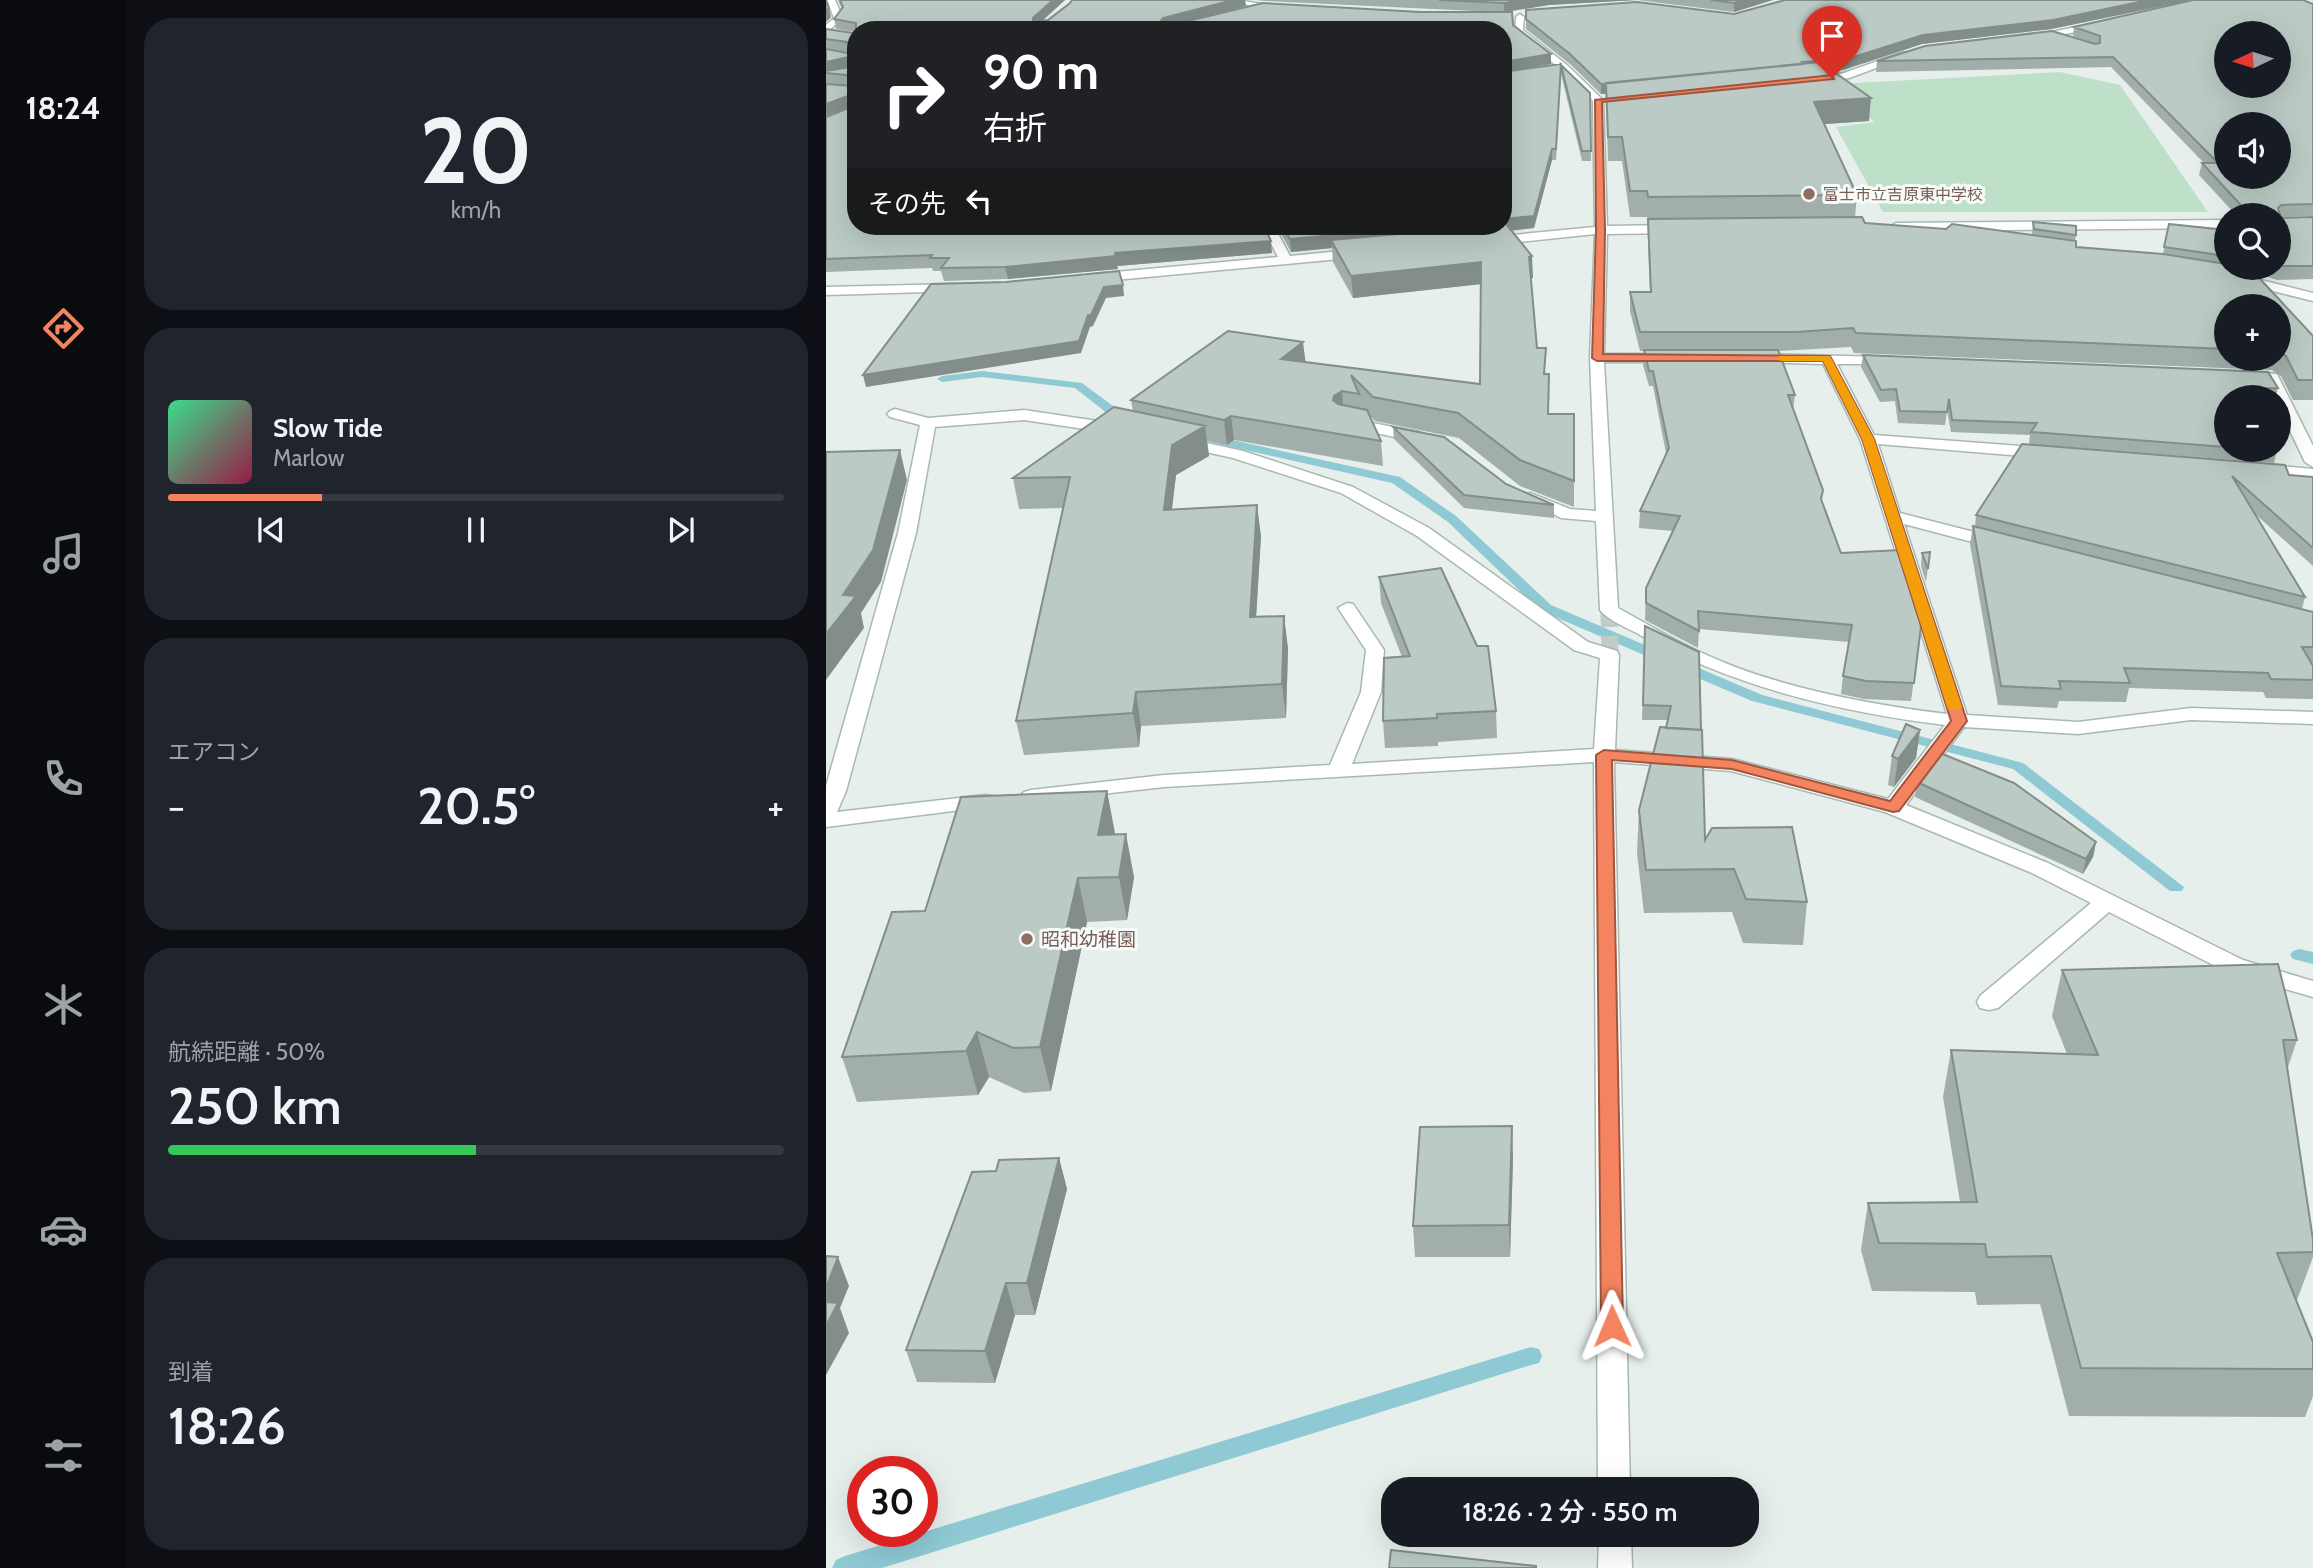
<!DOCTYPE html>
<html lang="ja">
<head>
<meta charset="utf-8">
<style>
	body { margin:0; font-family:Cabin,"Noto Sans JP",sans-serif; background:#20242c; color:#f1f3f6; height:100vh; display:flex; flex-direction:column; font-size:26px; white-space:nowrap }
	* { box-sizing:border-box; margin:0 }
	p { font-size:23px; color:#9ea1a6 }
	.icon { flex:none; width:38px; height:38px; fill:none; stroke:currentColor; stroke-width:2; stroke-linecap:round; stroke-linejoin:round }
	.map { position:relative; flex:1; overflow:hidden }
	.side { display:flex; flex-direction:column; gap:18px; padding:18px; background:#0d0f14; width:700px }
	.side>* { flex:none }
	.top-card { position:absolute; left:21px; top:21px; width:665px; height:214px; border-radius:28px; box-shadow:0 7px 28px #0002; background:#202124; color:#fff; overflow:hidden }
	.needle { width:46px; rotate:266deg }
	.fabs { position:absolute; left:1388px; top:21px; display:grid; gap:14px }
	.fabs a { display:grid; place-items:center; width:77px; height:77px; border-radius:50%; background:#171b24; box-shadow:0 7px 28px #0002; font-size:35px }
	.speed { position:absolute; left:21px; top:1456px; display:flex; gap:14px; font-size:35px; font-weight:700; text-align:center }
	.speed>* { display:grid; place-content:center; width:91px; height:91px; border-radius:50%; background:#171b24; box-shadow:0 7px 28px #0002; line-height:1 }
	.speed .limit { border:10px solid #d22; background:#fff; color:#111 }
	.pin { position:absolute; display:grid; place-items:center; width:60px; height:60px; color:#fff; margin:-72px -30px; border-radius:50% 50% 50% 0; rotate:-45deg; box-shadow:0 0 7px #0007 }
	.pin .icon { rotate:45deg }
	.me { position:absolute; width:77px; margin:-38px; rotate:359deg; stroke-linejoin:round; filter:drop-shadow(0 0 5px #0008) }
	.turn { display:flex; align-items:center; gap:24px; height:147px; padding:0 21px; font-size:32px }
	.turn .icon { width:91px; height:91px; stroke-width:2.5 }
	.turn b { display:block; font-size:49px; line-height:60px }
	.then { display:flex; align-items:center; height:66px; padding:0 21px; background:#0003; gap:14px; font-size:26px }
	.big { font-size:52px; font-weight:600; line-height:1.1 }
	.side .widget { flex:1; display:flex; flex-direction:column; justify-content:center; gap:10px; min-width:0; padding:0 24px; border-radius:28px; background:#20242c }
	.side .dial { align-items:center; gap:0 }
	.dial b { font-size:91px; line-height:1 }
	.song { display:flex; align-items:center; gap:21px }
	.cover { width:84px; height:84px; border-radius:10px; background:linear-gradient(135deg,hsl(150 70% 55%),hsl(340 70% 35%)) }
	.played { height:7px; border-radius:4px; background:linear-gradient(90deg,#f4845f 25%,#363941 25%) }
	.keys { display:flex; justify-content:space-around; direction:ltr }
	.heat { display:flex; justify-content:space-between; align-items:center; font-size:38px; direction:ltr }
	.charge { height:10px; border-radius:5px; background:linear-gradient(90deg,#34c759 50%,#363941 0) }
	.trip { position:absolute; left:555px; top:1477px; width:378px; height:70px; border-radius:28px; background:#171b24; box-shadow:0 7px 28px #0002; font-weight:600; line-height:70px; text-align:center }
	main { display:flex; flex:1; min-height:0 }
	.menu { display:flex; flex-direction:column; width:126px; justify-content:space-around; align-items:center; background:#090b0e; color:#9ea1a6 }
	.menu .icon { width:49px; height:49px }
	.menu .selected { color:#f4845f }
	.menu b { font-size:32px; color:#f1f3f6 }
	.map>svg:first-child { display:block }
	.green { fill:#bfe0c8 }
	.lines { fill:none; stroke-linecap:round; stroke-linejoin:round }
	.stream { fill:#8ec9d4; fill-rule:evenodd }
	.minor-tunnel { stroke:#bfccc8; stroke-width:17; stroke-dasharray:17 9; stroke-linecap:butt }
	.minor-casing { stroke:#a8b8b2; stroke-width:3 }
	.minor { fill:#fff; fill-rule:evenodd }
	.wall { fill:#a1aea9; fill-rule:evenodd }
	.shaded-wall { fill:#838d89 }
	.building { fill:#bbcac4; stroke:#838d89; stroke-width:2; fill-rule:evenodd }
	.route { fill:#f4845f; stroke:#9f563e; stroke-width:2 }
	.slow { fill:#f59e0b }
	.education-dot { fill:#8d6e63; stroke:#f7fbf9; stroke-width:2.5 }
	.labels { text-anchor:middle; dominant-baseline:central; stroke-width:6; stroke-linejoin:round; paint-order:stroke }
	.far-education-label { font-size:16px; fill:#785e54; stroke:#f7fbf9; text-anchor:start }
	.education-label { font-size:19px; fill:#785e54; stroke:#f7fbf9; text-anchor:start }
</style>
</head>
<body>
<main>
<nav class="menu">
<b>18:24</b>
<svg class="icon selected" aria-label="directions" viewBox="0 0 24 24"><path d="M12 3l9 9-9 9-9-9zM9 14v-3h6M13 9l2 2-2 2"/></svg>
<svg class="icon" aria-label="music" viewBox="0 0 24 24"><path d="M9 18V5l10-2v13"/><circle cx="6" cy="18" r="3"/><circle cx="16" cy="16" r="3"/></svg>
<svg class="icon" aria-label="phone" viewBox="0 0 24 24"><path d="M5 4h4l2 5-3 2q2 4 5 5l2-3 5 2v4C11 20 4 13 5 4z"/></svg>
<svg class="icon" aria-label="climate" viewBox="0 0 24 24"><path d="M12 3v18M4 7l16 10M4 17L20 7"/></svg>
<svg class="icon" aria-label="car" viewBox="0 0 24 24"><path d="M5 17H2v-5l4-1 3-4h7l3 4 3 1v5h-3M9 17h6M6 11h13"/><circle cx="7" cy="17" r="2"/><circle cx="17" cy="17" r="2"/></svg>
<svg class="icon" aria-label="filters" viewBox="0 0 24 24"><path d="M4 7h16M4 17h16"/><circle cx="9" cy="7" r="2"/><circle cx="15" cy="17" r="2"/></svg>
</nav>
<section class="side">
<div class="widget dial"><b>20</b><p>km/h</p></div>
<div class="widget">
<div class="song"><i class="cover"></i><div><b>Slow Tide</b><p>Marlow</p></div></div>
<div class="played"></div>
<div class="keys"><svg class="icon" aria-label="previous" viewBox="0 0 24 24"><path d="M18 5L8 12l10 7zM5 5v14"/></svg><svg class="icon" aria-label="pause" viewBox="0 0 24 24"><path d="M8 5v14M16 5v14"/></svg><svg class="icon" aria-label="next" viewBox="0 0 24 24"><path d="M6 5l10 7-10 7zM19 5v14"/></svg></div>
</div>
<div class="widget"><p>エアコン</p>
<div class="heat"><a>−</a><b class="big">20.5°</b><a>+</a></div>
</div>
<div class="widget"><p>航続距離 · 50%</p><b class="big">250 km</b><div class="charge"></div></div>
<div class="widget"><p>到着</p><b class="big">18:26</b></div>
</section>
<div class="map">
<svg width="1487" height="1568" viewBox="0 0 1487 1568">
	<rect width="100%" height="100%" fill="#e6efeb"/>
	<path class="green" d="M1234,72L1294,85L1382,212H1057L1010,127L1049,122L991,85Z"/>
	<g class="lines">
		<path class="stream" d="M156,371L256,383L306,420L300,423L291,421L249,388L156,377L116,382L111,379L116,376Z
			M383,435L574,477L630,516L725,605L936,695L1197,763L1358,887L1356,891H1344L1187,769L926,701L715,611L622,522L566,483L379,441V437Z
			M1473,949L1487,952V964L1467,959L1464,955L1467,951Z
			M705,1347L713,1349L716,1356L713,1363L705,1365L56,1568H6L10,1560L19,1556Z"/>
		<path class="minor-tunnel" d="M783,610L784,655"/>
		<defs>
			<path id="minor" d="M1,0H9L17,18L0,33V25L8,18Z
				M412,0L459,8C447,14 423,8 412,0Z
				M694,14L698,17L697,30L742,66L777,100L781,226L849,225L855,229L849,233L781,234L778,354H846L853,358L846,362H778L792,608C818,622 845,639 872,651C947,687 1039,704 1121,714L1034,439L997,364L928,362L921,358L928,354L1063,357L1068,358L1070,361L1068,364H1011L1048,435L1220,448L1228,453L1220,458L1052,444L1074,513L1179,540L1182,544L1173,549L1078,524L1141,715L1252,722L1365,708L1487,712V724L1365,720L1252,734L1138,727L1080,805L1222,863L1417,960L1487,981V997L1401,972L1283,912L1172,1008L1163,1010L1154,1008L1151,1002L1154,996L1265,903L1206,873L1059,812L905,771L788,762L804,1489H772L768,762L338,787L205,802L198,800L194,796L198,792L205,790L338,775L504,765L535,692L540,650L512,608L521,603L527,604L558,650L555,692L526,764L768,749L774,658L748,650L591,536L515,493L407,458L348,445L346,442L348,439L354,437L417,451L527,487L603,528L762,642L791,651L793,655L789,750L906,759L1062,799L1119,725C1013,712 909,687 814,635C802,628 783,621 774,610L770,521L735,518L696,498L704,493L744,509L770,511L764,358L769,234L665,245L659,241L665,237L769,227L767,101L736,70L689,33L690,17Z
				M1274,22L1279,25L1277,27L1206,40L1201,37Z
				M1077,52L1080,53V57L1023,78L987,83L982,80L1018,73Z
				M1400,220V228L1070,231L1064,227L1070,223Z
				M436,226H448L464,256L535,249L541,253L535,257L268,282L261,278L268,274L452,257Z
				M1411,274L1487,293V301L1406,281L1404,278Z
				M131,284L138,288L136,291L0,295V287Z
				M1417,371L1451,374L1487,446V467L1479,462L1452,406V397H1448L1441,381L1412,378L1410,375L1412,372Z
				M69,409L102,418L198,410L292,424L300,429L292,434L198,420L109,427L90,533L20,791L11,812L159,795L167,796L170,801L167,806L159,807L0,827V786L72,533L94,425L64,417L61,414L64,411Z
				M521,418L593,432L601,437L593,442L516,426L513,423Z
				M1433,464L1487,469V479L1427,472L1425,469L1427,466Z
				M773,1535H805L806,1568H772Z"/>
		</defs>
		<use href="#minor" class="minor-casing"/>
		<use href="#minor" class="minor"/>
	</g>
	<path class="wall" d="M12,0H239L216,21L222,20L244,3L246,0H419L420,6L376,18L594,12H671L439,1L430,0H947L908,12L811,0L723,5L680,12L687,25L725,64L679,72L735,74L730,160H726L708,228L686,231L707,278H705L711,348L720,374L723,398V414H748V507L694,486L633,438L549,421L544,416L555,441L557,466L408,440L401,445L381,440L383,456L350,475L346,509L435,536L430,617L458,616L462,649L460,718L315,726L313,747L198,755L190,721L237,508L193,509L187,478L307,411L305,400L479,362L654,384L655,284L527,298L507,262L506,248L465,252L451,226H677V30H30V226L446,253L291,266L292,269L182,279L118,281L115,271H107L106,268L0,272V117L29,105L0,116V84L28,86L0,84V49L27,54L29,53L0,49V29L27,33L29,32L10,29L8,19L16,9Z
		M1487,4V216L1455,217V218L1487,217V279L1451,280L1429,273L1487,336V400H1467L1455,376L1446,370L1028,353L1025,347L952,351L969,395L967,410L996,500L1015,553L1096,618L1085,701L1038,699L1015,694L1017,676L1023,642L873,629L872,648L819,620L820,588L847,531L813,528L814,511L840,453L827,386H823L817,365L818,351H814L804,311V292H824L821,217H804L796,161H782L780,94H775L744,64L700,29V19L908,14L1226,29L1096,44L1017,70L1006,71L1043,121L998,124L1031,195L1029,217L1039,223L1206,235L1207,222L1250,235L1249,241L1250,247L1337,254L1343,224L1400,230V268H1452V215H1410L1373,175L1376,163H1378L1285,67L1050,72L1051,61L1268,44L1247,36L1248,27ZM1400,306H1452V359H1400Z
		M735,65L764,93L765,161H756L735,74Z
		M1037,355L1452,388L1450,397H1400V450H1451L1448,463L1203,444L1204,435L1125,432L1121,411L1119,425L1072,423L1069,401L1054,402L1035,367Z
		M567,427L680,484L728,505V518L638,508L568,439Z
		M1196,444L1487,477V566L1428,513L1479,597L1476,609L1487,612V699L1440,698L1437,692L1303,688L1300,702L1233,701L1231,708L1172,705L1144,544L1147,526H1149L1150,515Z
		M1104,552L1100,582L1095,566L1096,553Z
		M553,577L670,711L671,738L612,742V746L559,748L557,721L576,657L555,603Z
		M819,626L875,730L879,840L981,902L977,945L917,943L906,912L818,913L811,853L813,810L842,720H816Z
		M1094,730L1090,758L1068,787L1062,785L1066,756Z
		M1091,782L1270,842L1267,857L1257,874L1089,797Z
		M281,791L288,835L308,877L301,920L261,922L225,1091L198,1093L163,1077L152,1095L31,1102L16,1057L99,911Z
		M1236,970L1471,1040L1461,1070L1487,1240V1257L1471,1300H1470L1487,1342V1396L1479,1417L1243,1416L1214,1304L1151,1305L1149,1292L1046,1291L1035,1250L1042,1203L1134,1202L1117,1097L1125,1050L1241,1054L1226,1016Z
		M233,1158L241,1189L209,1315H189L169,1383L91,1382L80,1350L170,1171Z
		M687,1158L684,1257H589L587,1226Z"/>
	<path class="shaded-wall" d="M227,0H239L208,28V30L207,18Z
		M407,0H419L420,6L338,27L335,21L337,18Z
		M697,0H811L723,5L678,12V3Z
		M917,0H947L908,12V3Z
		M1323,0H1366L1226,29L1096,44L1017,70L1018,60L1097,35Z
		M3,8L5,17L0,22V10Z
		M725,54V64L677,72V62Z
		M27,56L30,66L0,72V62Z
		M780,83V94H775V84Z
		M27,94L29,105L0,116V104Z
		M1045,98L1043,121L986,125L988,102Z
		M726,149V160L708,228L509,248L505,240L506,248L465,252L464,239L607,226H677V219Z
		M445,241L446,253L291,266L292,269L182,279L179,267L289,253Z
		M706,256L707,278L703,279V257Z
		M655,262L656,284L527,298L525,276Z
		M297,285L298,296L280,298L267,326L264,327L255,353L40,387L37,375L262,315L278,287Z
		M477,342L480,366L455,359Z
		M516,391L518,416L507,400L508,396Z
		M405,416L408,440L401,445L398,420Z
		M379,426L383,456L350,475L342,541L338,510L346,445Z
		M74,450L81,480L55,582L35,613L38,628L0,680V634Z
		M431,505L435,536L428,651L424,617Z
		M458,616L462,649L460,718L456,684Z
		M310,692L315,726L313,747L307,713Z
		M1094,730L1090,758L1068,787L1072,759Z
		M281,791L289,833L280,878L272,835Z
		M300,834L308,877L301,920L293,877Z
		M1270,842L1267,857L1257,874L1260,859Z
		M252,878L261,922L225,1091L214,1047Z
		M151,1032L163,1077L152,1095L140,1051Z
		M686,1126L687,1158L684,1257L683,1225Z
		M233,1158L241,1189L209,1315L201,1283Z
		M12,1257L23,1286L14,1308L23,1333L0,1375V1288Z
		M180,1283L189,1315L169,1383L159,1351Z"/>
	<path class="building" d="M0,0L3,8L0,10Z
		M14,0H227L207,18V22L222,20L244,3L246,0H407L337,18L335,21L354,23L437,3L594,12H686L687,25L725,54L677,62V30H30V23L8,19L17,7Z
		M613,0H697L678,3Z
		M885,0H917L908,3Z
		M959,0H1323L1227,20L1097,35L1018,60L976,62L978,64L775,84L744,54L700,19V10L811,2L908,14Z
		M1367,0H1477L1487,4V204L1455,205L1452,208L1455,218L1487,217V266H1452V215H1424L1376,163H1392L1287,57L1051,61L1099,46L1226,31L1269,44L1274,43V36L1248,27ZM1400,33H1452V86H1400ZM1400,124H1452V177H1400Z
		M0,29L27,33L30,31V49L28,43L0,39Z
		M0,49L27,54L30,52V58L27,56L0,62Z
		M994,62L1045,98L988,102L1031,195L822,197L821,191H804L796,137H782L780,83Z
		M735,64L730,149H726L708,216L677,219V72Z
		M735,65L764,93L765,151H756Z
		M30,66V77V76L0,73V71Z
		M0,84L27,86L30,84V96L27,94L0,104Z
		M30,105V226H438L445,241L289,253L290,256L179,267L115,268L123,258H104L106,255L0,259V117Z
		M1036,217L1039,223L1120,229L1126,224L1250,241V247L1337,254L1400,264V268H1424L1487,336V380H1472L1460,356L1452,352V306H1400V349L1030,333L1027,328L970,332H814L804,292H825L822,219Z
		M1207,222L1250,226V235L1208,229Z
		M677,224H680L706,256L703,257L711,348H720L718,374H723L722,414H748V481L694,460L632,413L547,397L525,375L533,394L516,391L508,396L507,400L512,404L541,410L555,441L405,416L398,420L305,400L402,331L477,342L455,359L654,384L655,262L525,276L505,240L660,226H677Z
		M1343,224L1400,230V256L1338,247Z
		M456,226H607L464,239Z
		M293,271L297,285L278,287L265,315H262L253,341L37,375L105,284L180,282Z
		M818,350H952L969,395H962L997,490L995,499L1015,553L1074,550L1096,618L1088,683L1040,681L1017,676L1026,625L872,611L873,631L820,603V588L854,516L814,511L843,448L827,371H823Z
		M1037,355L1442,372L1452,388L1423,389L1426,397H1400V447L1205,432L1211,423L1126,420L1123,399L1121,412L1074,411L1070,389L1055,390Z
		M288,407L379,426L346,445L338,510L431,505L424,617L458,616L456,684L310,692L307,713L190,721L244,477L187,478Z
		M567,427L618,437L680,484L728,505L638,495Z
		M1196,444L1459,465L1463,475L1487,477V548L1406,476L1479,597L1150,515Z
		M74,450L47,550L17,595L30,596L0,634V452Z
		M1147,526L1487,612V647H1476L1487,666V680L1445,679L1442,673L1298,668L1304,683L1233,681L1235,689L1175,686Z
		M1104,552L1102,569L1096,553Z
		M615,568L651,646H662L670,711L611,714V718L557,721L558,658L584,656L553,577Z
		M819,626L873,652L875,730L840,728L845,706L817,705Z
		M1080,724L1094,730L1072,759L1066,756Z
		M834,727L876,730L879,840L886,828L966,827L981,902L920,899L908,869L820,870L813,810Z
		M1114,753L1188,783L1270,842L1260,859L1091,782Z
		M281,791L272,835L300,834L293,877L252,878L214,1047L187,1048L151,1032L140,1051L16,1057L66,912L99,911L135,797Z
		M1452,964L1471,1040H1457L1487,1240V1252L1451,1253L1487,1342V1369L1255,1368L1225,1256L1161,1257L1159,1244L1053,1243L1042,1203L1151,1202L1125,1050L1272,1055L1236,970Z
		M686,1126L683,1225L587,1226L594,1127Z
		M233,1158L201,1283H180L159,1351L80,1350L146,1172L170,1171L173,1160Z
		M0,1256L12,1257L0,1288Z
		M0,1302L12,1303L0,1326Z
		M565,1550L710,1566V1568H563Z"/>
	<path class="route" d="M1006,75L1008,79L776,102L779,230L777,354L1004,356L1048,439L1141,721L1073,811L1067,812L906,769L786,760L797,1326L794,1333L786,1335L778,1333L775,1326L770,755L778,750L906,760L1064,801L1125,721L1036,439L997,361H771L766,358L770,230L769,100Z"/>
	<path class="slow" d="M952,356H1004L1048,439L1136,707L1134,710H1123L1121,707L1036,439L997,361H956L952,360Z"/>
	<g class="education-dot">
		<circle cx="983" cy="194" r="7"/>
		<circle cx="201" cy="939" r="7"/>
	</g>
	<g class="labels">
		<g class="far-education-label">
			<text x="997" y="194">富士市立吉原東中学校</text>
		</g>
		<g class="education-label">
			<text x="215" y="939">昭和幼稚園</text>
		</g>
	</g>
</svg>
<div class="fabs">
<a><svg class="needle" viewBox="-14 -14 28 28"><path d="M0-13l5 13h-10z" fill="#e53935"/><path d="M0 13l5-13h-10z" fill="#9ea1a6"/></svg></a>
<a><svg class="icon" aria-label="sound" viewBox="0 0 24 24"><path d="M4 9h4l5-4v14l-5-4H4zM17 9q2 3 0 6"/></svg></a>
<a><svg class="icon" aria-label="search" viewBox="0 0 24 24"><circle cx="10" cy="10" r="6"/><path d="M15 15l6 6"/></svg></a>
<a>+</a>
<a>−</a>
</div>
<div class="speed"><div class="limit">30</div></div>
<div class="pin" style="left:1006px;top:78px;background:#d93025"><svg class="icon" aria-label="arrive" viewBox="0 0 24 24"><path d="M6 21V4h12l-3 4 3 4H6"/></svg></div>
<svg class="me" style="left:786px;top:1326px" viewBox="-20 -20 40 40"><path d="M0-17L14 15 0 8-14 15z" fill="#f4845f" stroke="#fff" stroke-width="4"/></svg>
<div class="trip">18:26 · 2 分 · 550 m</div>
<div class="top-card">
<div class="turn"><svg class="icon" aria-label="right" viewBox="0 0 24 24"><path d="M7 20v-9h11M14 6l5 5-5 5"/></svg><div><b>90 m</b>右折</div></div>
<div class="then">その先<svg class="icon" aria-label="left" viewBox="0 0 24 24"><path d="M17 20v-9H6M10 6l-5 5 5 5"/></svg></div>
</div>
</div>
</main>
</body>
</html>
